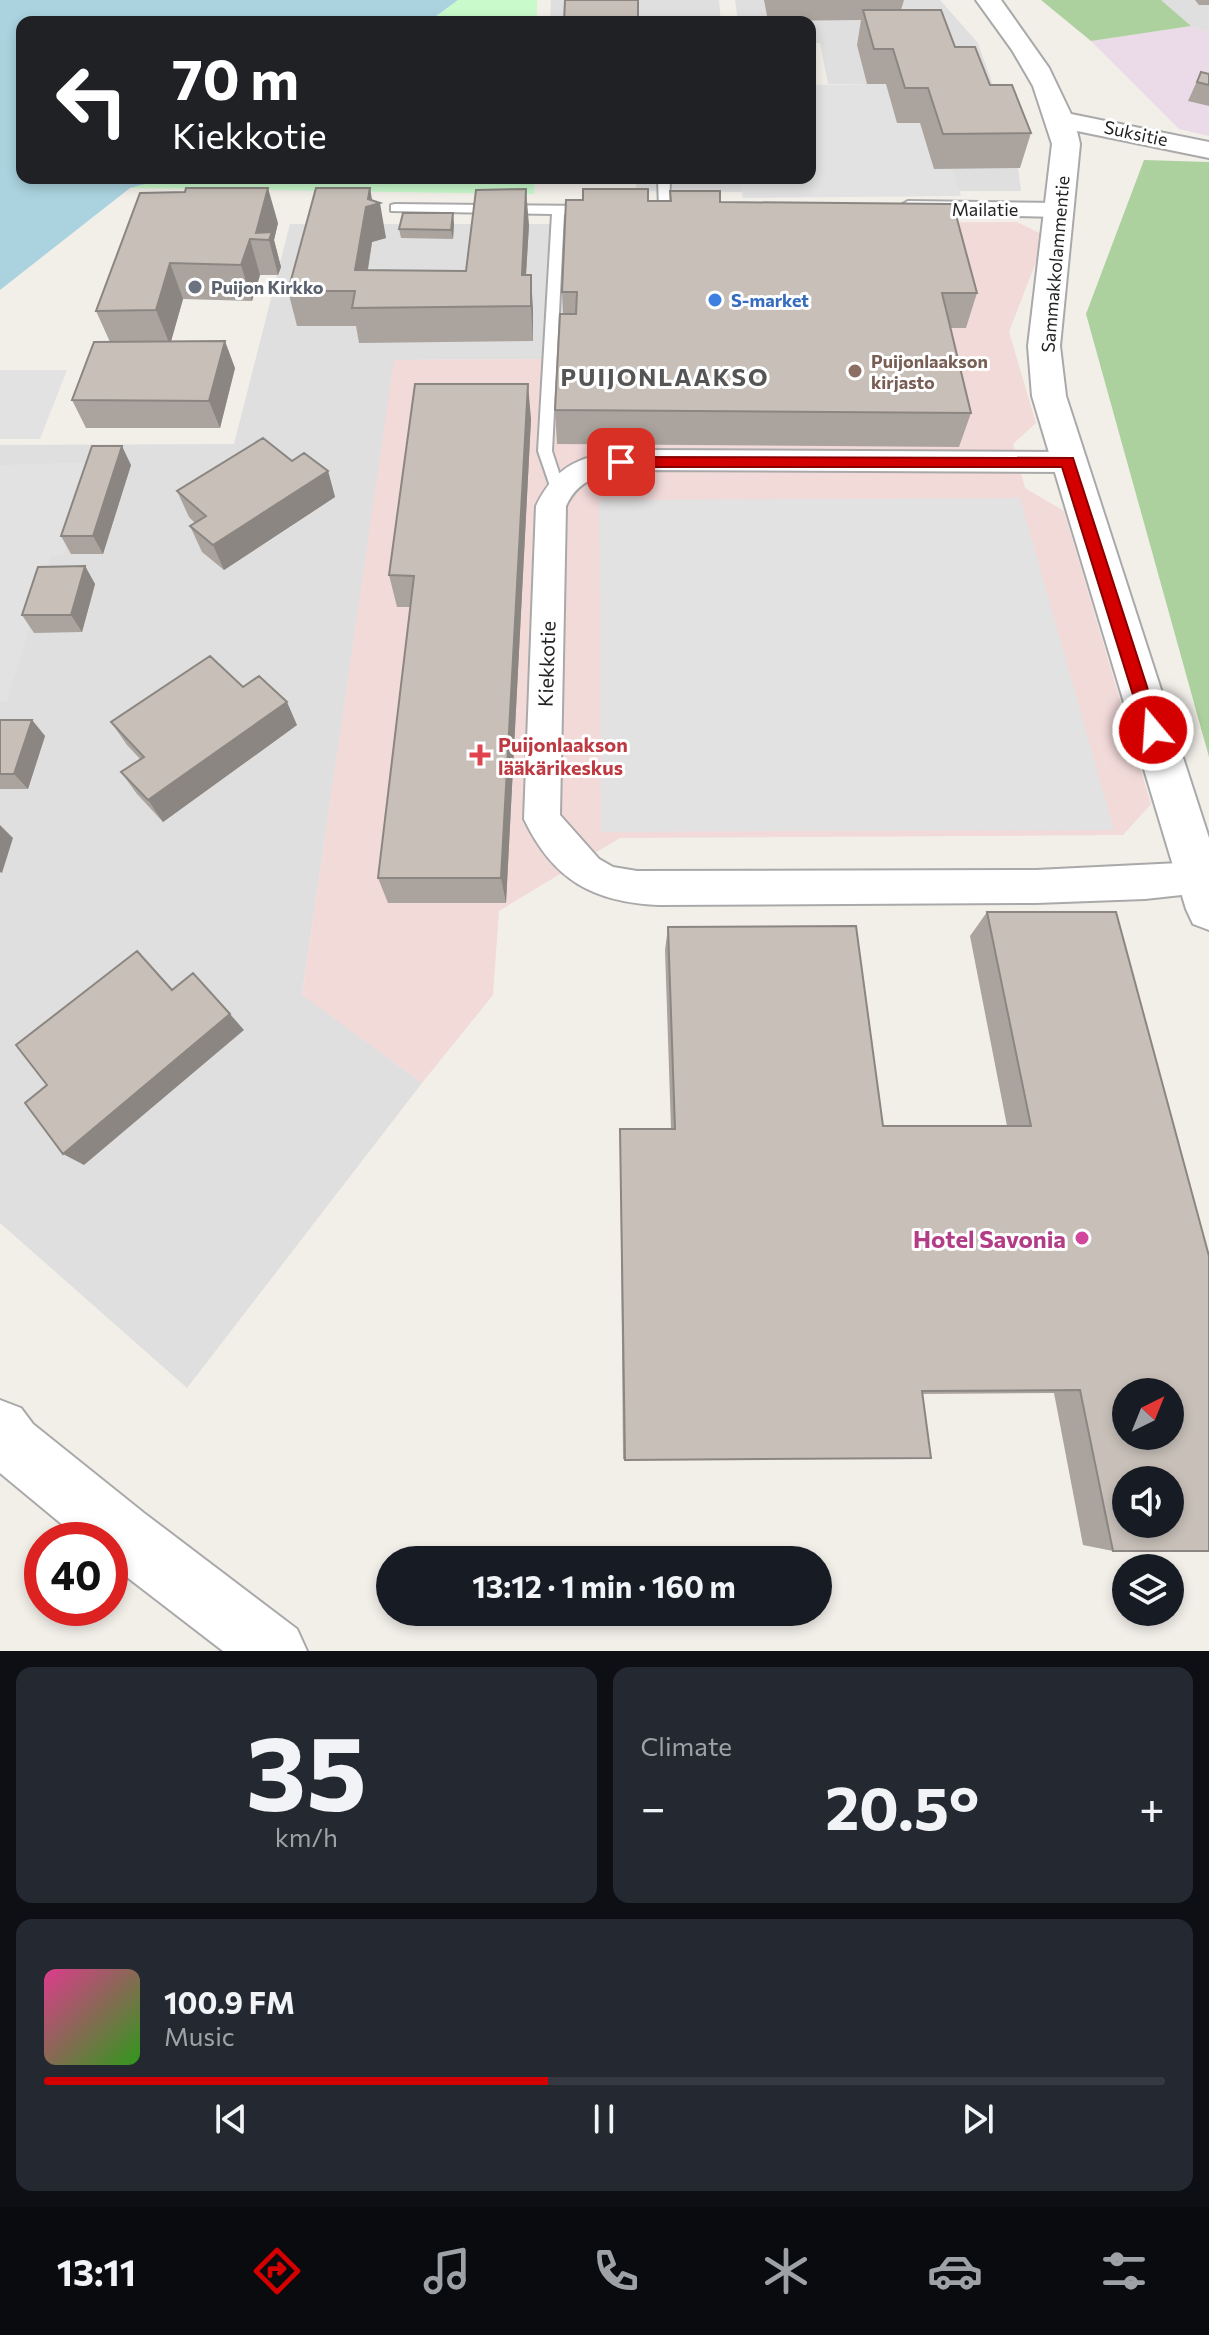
<!DOCTYPE html>
<html lang="en">
<head>
<meta charset="utf-8">
<style>
	body { margin:0; font-family:Commissioner,sans-serif; background:#242831; color:#f1f3f6; height:100vh; display:flex; flex-direction:column; font-size:30px; white-space:nowrap }
	* { box-sizing:border-box; margin:0 }
	p { font-size:26px; color:#9ea1a6 }
	.icon { flex:none; width:44px; height:44px; fill:none; stroke:currentColor; stroke-width:2; stroke-linecap:round; stroke-linejoin:round }
	.map { position:relative; height:1651px; overflow:hidden }
	.drawer { display:flex; flex-direction:column; gap:16px; padding:16px; background:#0d0f14; flex:1 }
	.drawer>* { flex:none }
	.hud { position:absolute; left:16px; top:16px; width:800px; height:168px; border-radius:16px; box-shadow:0 4px 12px #0003; background:#202124; color:#fff; overflow:hidden }
	.needle { width:52px; rotate:43deg }
	.controls { position:absolute; left:1112px; top:1378px; display:grid; gap:16px }
	.controls a { display:grid; place-items:center; width:72px; height:72px; border-radius:50%; background:#171b24; box-shadow:0 4px 12px #0003; font-size:40px }
	.speed { position:absolute; left:24px; top:1522px; display:flex; gap:16px; font-size:40px; font-weight:700; text-align:center }
	.speed>* { display:grid; place-content:center; width:104px; height:104px; border-radius:50%; background:#171b24; box-shadow:0 4px 12px #0003; line-height:1 }
	.speed .limit { border:12px solid #d22; background:#fff; color:#111 }
	.pin { position:absolute; display:grid; place-items:center; width:68px; height:68px; color:#fff; margin:-34px; border-radius:16px; box-shadow:0 4px 12px #0006 }
	.me { position:absolute; width:88px; margin:-44px; rotate:342deg; stroke-linejoin:round; filter:drop-shadow(0 0 6px #0008) }
	.turn { display:flex; align-items:center; gap:28px; height:168px; padding:0 24px; font-size:36px }
	.turn .icon { width:104px; height:104px; stroke-width:2.5 }
	.turn b { display:block; font-size:56px; line-height:68px }
	.big { font-size:60px; font-weight:700; line-height:1.1 }
	.drawer .widget { flex:1; display:flex; flex-direction:column; justify-content:center; gap:12px; min-width:0; padding:0 28px; border-radius:16px; background:#242831 }
	.drawer .dial { align-items:center; gap:0 }
	.dial b { font-size:104px; line-height:1 }
	.song { display:flex; align-items:center; gap:24px }
	.cover { width:96px; height:96px; border-radius:12px; background:linear-gradient(135deg,hsl(330 70% 55%),hsl(110 70% 35%)) }
	.played { height:8px; border-radius:4px; background:linear-gradient(90deg,#d40000 45%,#363941 45%) }
	.keys { display:flex; justify-content:space-around; direction:ltr }
	.heat { display:flex; justify-content:space-between; align-items:center; font-size:44px; direction:ltr }
	.drawer .tiles { flex:1; display:grid; gap:16px; grid-template-columns:1fr 1fr }
	.widget:last-child { grid-column:span 2 }
	.trip { position:absolute; left:376px; top:1546px; width:456px; height:80px; border-radius:40px; background:#171b24; box-shadow:0 4px 12px #0003; font-weight:700; line-height:80px; text-align:center }
	.dock { display:flex; height:128px; justify-content:space-around; align-items:center; background:#090b0e; color:#9ea1a6 }
	.dock .icon { width:56px; height:56px }
	.dock .current { color:#d40000 }
	.dock b { font-size:36px; color:#f1f3f6 }
	.map>svg:first-child { display:block }
	.residential { fill:#e0dfdf }
	.commercial { fill:#f2dad9 }
	.industrial { fill:#ebdbe8 }
	.forest { fill:#add19e }
	.park { fill:#c8facc }
	.parking { fill:#e2e2e2 }
	.water { fill:#aad3df }
	.lines { fill:none; stroke-linecap:round; stroke-linejoin:round }
	.service-casing { stroke:#a9a9a9; stroke-width:4 }
	.minor-casing { stroke:#a9a9a9; stroke-width:4 }
	.tertiary-casing { stroke:#a9a9a9; stroke-width:4 }
	.service { fill:#fff; fill-rule:evenodd }
	.minor { fill:#fff; fill-rule:evenodd }
	.tertiary { fill:#fff; fill-rule:evenodd }
	.wall { fill:#aba49e }
	.shaded-wall { fill:#8b8681 }
	.building { fill:#c7bfb8; stroke:#8b8681; stroke-width:2; fill-rule:evenodd }
	.route { fill:#d40000; stroke:#8a0000; stroke-width:2 }
	.worship-dot { fill:#6b7280; stroke:#fff; stroke-width:3 }
	.shop-dot { fill:#3f7fe0; stroke:#fff; stroke-width:3 }
	.education-dot { fill:#8d6e63; stroke:#fff; stroke-width:3 }
	.health-dot { fill:#e0444e; stroke:#fff; stroke-width:3 }
	.hotel-dot { fill:#d1479c; stroke:#fff; stroke-width:3 }
	.labels { text-anchor:middle; dominant-baseline:central; stroke-width:6; stroke-linejoin:round; paint-order:stroke }
	.far-street-label { font-size:18px; fill:#222; stroke:#fff }
	.far-worship-label { font-size:18px; font-weight:bold; fill:#5b616d; stroke:#fff; text-anchor:start }
	.far-shop-label { font-size:18px; font-weight:bold; fill:#366cbe; stroke:#fff; text-anchor:start }
	.far-education-label { font-size:18px; font-weight:bold; fill:#785e54; stroke:#fff; text-anchor:start }
	.street-label { font-size:20px; fill:#222; stroke:#fff }
	.health-label { font-size:20px; font-weight:bold; fill:#be3a42; stroke:#fff; text-anchor:start }
	.far-district-label { font-size:24px; font-weight:bold; letter-spacing:2px; fill:#555; stroke:#fff }
	.near-hotel-label { font-size:24px; font-weight:bold; fill:#b23c85; stroke:#fff; text-anchor:end }
</style>
</head>
<body>
<div class="map">
<svg width="1209" height="1651" viewBox="0 0 1209 1651">
	<rect width="100%" height="100%" fill="#f2efe9"/>
	<path class="residential" d="M551,0H719L721,22H550Z
		M735,0H940L978,43L1016,150L1021,191H890L863,84H828L820,43H810V22H738Z
		M1161,0H1209V33L1191,26Z
		M636,178H740L742,192L636,191Z
		M290,224H567L561,359L395,360L302,994L422,1083L187,1388L0,1223V445L234,444Z"/>
	<path class="commercial" d="M1017,222L1046,236L1009,332L1036,423L1013,444L1025,488L1064,511L1151,804L1123,835L620,838L499,911L493,995L422,1083L302,995L394,360L561,359L567,224Z"/>
	<path class="industrial" d="M1191,26L1209,33V136L1179,129L1091,41Z"/>
	<path class="forest" d="M1041,0H1161L1191,26L1091,41Z
		M1144,160L1209,162V757L1086,314Z"/>
	<path class="park" d="M458,0H537V22H428Z
		M168,178H535L534,194L130,188Z"/>
	<path class="parking" d="M886,84L897,123H920L952,168L961,196L743,198L740,178H810V85Z
		M0,370H67L40,439H0Z
		M92,462L64,555L51,556L7,702H0V465Z
		M1020,498L1114,830L601,832L599,500Z"/>
	<path class="water" d="M0,0H458L428,22H22V178H168L130,188L0,290Z"/>
	<g class="lines">
		<defs>
			<path id="service" d="M658,178H670L669,212L659,209Z
				M395,204L591,206L597,210L591,214H564L552,451L564,488L562,492H552L538,451L552,214L391,211V205Z"/>
			<path id="minor" d="M908,201L1060,203L1072,210L1060,217L900,213L896,208Z
				M644,450L1068,452L1078,455L1082,462L1078,469L1068,472L644,470C612,472 581,473 566,506L560,815L599,859L613,867L637,871L1036,870L1200,862L1209,866V892L1145,899L1036,903L659,905C593,902 553,880 524,819L536,506C560,456 593,454 644,450Z"/>
			<path id="tertiary" d="M976,0H1001L1049,68L1071,114L1209,142V158L1077,131L1080,144L1060,346L1066,396L1209,838V930L1193,924L1186,909L1032,396L1028,346L1052,144L1033,86L1012,50Z
				M0,1400L21,1408L33,1424L144,1513L297,1629L307,1651H223L110,1564V1540H81L0,1473Z"/>
		</defs>
		<use href="#service" class="service-casing"/>
		<use href="#minor" class="minor-casing"/>
		<use href="#tertiary" class="tertiary-casing"/>
		<use href="#service" class="service"/>
		<use href="#minor" class="minor"/>
		<use href="#tertiary" class="tertiary"/>
	</g>
	<path class="wall" d="M764,0H904L901,10L955,47L1031,133L1020,168L934,169L920,123H897L886,84H867L857,45L861,20L768,21Z
		M1195,0H1209V5H1199Z
		M1201,72L1209,74V106L1188,101Z
		M670,191L720,202L977,293L966,328H950L971,413L959,447L557,444L555,410L563,314L562,292L648,201H670Z
		M140,193L278,223L274,240L281,267L278,275H260L252,301L183,299L171,341L235,368L220,428H86L72,400L110,342L96,311Z
		M372,200L386,238L372,242L368,270L466,271L529,225L526,275L533,310V341L359,343L356,326H297L288,291Z
		M454,223L453,239L401,238L399,229Z
		M531,419L506,903H388L378,878L410,607H397L389,575Z
		M292,461L328,471L335,497L224,570L202,552L190,526L195,523L189,517L177,491Z
		M131,465L103,554H71L61,536Z
		M85,566L95,584L82,632L34,633L22,615Z
		M243,687L297,725L163,822L137,794L121,772L140,759L127,745L111,722Z
		M0,720H32L45,736L28,789H0Z
		M987,912H1116L1113,1551L1083,1545L1054,1393L922,1394L625,1460L623,1459L620,1129H671L665,950L668,927L883,1126H1007L970,936Z"/>
	<path class="shaded-wall" d="M268,188L278,223L274,240L281,267L278,275L269,240L256,233Z
		M370,188L373,205L380,203L386,238L372,242L362,305L355,270Z
		M526,189L529,225L524,306L522,275Z
		M453,213L454,223L453,239L451,230Z
		M250,239L260,275L252,301L241,265Z
		M170,263L183,299L170,345L156,310Z
		M531,275L533,310V341L531,306Z
		M225,341L235,368L220,428L209,401Z
		M528,384L531,419L506,903L501,878Z
		M122,446L131,465L103,554L93,536Z
		M328,471L335,497L224,570L213,545Z
		M85,566L95,584L82,632L71,615Z
		M287,702L297,725L163,822L148,800Z
		M32,720L45,736L28,789L14,774Z
		M0,825L13,838L2,873L0,872Z
		M230,1014L244,1030L84,1165L63,1154Z"/>
	<path class="building" d="M565,0H638V22H564Z
		M863,10H941L955,47H975L990,85H1012L1031,133L943,134L928,88H905L893,49H874Z
		M1201,72L1209,74V85L1197,82Z
		M186,188H268L256,233L272,232L269,240L250,239L241,265L170,263L156,310L96,311L140,193L185,192Z
		M316,188H370L368,199L380,203L366,207L355,270L466,271L476,190L526,189L522,275H531V306L352,308L355,291H288Z
		M583,189H648V201H671L670,191H720V202L953,204L977,293H942L971,413L555,410L560,314H576L577,292H562L566,200H583Z
		M403,213H453L451,230L399,229Z
		M225,341L209,401L72,400L94,342Z
		M415,384H528L501,878H378L414,576L389,575Z
		M263,438L292,461L304,453L328,471L213,545L190,526L206,516L177,491Z
		M92,446H122L93,536H61Z
		M85,566L71,615H22L38,567Z
		M210,656L243,687L259,676L287,702L148,800L121,772L144,757L111,722Z
		M0,720H32L14,774H0Z
		M987,912H1116L1209,1256V1551H1113L1080,1390L922,1391L931,1458L625,1460L620,1129H675L668,927L856,926L883,1126H1031ZM1126,1392H1170V1436H1126ZM1126,1480H1170V1524H1126Z
		M137,951L172,990L193,973L230,1014L63,1154L25,1103L47,1085L16,1045Z"/>
	<path class="route" d="M621,457L1073,458L1161,730L1159,735H1147L1144,730L1062,467H621L614,462Z"/>
	<circle class="worship-dot" cx="195" cy="287" r="8"/>
	<circle class="shop-dot" cx="715" cy="300" r="8"/>
	<circle class="education-dot" cx="855" cy="371" r="8"/>
	<path class="health-dot" d="M476 743h8v8h8v8h-8v8h-8v-8h-8v-8h8z"/>
	<circle class="hotel-dot" cx="1082" cy="1238" r="8"/>
	<g class="labels">
		<g class="far-street-label">
			<text transform="translate(1136 133) rotate(12)">Suksitie</text>
			<text x="985" y="209">Mailatie</text>
			<text transform="translate(1055 264) rotate(-85)">Sammakkolammentie</text>
		</g>
		<g class="far-worship-label">
			<text x="211" y="287">Puijon Kirkko</text>
		</g>
		<g class="far-shop-label">
			<text x="731" y="300">S-market</text>
		</g>
		<g class="far-education-label">
			<text x="871" y="361">Puijonlaakson<tspan x="871" dy="21">kirjasto</tspan></text>
		</g>
		<g class="street-label">
			<text transform="translate(546 664) rotate(-88)">Kiekkotie</text>
		</g>
		<g class="health-label">
			<text x="498" y="744">Puijonlaakson<tspan x="498" dy="23">lääkärikeskus</tspan></text>
		</g>
		<g class="far-district-label">
			<text x="665" y="376">PUIJONLAAKSO</text>
		</g>
		<g class="near-hotel-label">
			<text x="1066" y="1238">Hotel Savonia</text>
		</g>
	</g>
</svg>
<div class="controls">
<a><svg class="needle" viewBox="-14 -14 28 28"><path d="M0-13l5 13h-10z" fill="#e53935"/><path d="M0 13l5-13h-10z" fill="#9ea1a6"/></svg></a>
<a><svg class="icon" aria-label="sound" viewBox="0 0 24 24"><path d="M4 9h4l5-4v14l-5-4H4zM17 9q2 3 0 6"/></svg></a>
<a><svg class="icon" aria-label="layers" viewBox="0 0 24 24"><path d="M12 4l9 5-9 5-9-5zM3 14l9 5 9-5"/></svg></a>
</div>
<div class="speed"><div class="limit">40</div></div>
<div class="pin" style="left:621px;top:462px;background:#d93025"><svg class="icon" aria-label="arrive" viewBox="0 0 24 24"><path d="M6 21V4h12l-3 4 3 4H6"/></svg></div>
<svg class="me" style="left:1153px;top:730px" viewBox="-20 -20 40 40"><circle r="17" fill="#d40000" stroke="#fff" stroke-width="3"/><path d="M0-11L8 9 0 5-8 9z" fill="#fff"/></svg>
<div class="trip">13:12 · 1 min · 160 m</div>
<div class="hud">
<div class="turn"><svg class="icon" aria-label="left" viewBox="0 0 24 24"><path d="M17 20v-9H6M10 6l-5 5 5 5"/></svg><div><b>70 m</b>Kiekkotie</div></div>
</div>
</div>
<section class="drawer">
<div class="tiles">
<div class="widget dial"><b>35</b><p>km/h</p></div>
<div class="widget"><p>Climate</p>
<div class="heat"><a>−</a><b class="big">20.5°</b><a>+</a></div>
</div>
<div class="widget">
<div class="song"><i class="cover"></i><div><b>100.9 FM</b><p>Music</p></div></div>
<div class="played"></div>
<div class="keys"><svg class="icon" aria-label="previous" viewBox="0 0 24 24"><path d="M18 5L8 12l10 7zM5 5v14"/></svg><svg class="icon" aria-label="pause" viewBox="0 0 24 24"><path d="M8 5v14M16 5v14"/></svg><svg class="icon" aria-label="next" viewBox="0 0 24 24"><path d="M6 5l10 7-10 7zM19 5v14"/></svg></div>
</div>
</div>
</section>
<nav class="dock">
<b>13:11</b>
<svg class="icon current" aria-label="directions" viewBox="0 0 24 24"><path d="M12 3l9 9-9 9-9-9zM9 14v-3h6M13 9l2 2-2 2"/></svg>
<svg class="icon" aria-label="music" viewBox="0 0 24 24"><path d="M9 18V5l10-2v13"/><circle cx="6" cy="18" r="3"/><circle cx="16" cy="16" r="3"/></svg>
<svg class="icon" aria-label="phone" viewBox="0 0 24 24"><path d="M5 4h4l2 5-3 2q2 4 5 5l2-3 5 2v4C11 20 4 13 5 4z"/></svg>
<svg class="icon" aria-label="climate" viewBox="0 0 24 24"><path d="M12 3v18M4 7l16 10M4 17L20 7"/></svg>
<svg class="icon" aria-label="car" viewBox="0 0 24 24"><path d="M5 17H2v-5l4-1 3-4h7l3 4 3 1v5h-3M9 17h6M6 11h13"/><circle cx="7" cy="17" r="2"/><circle cx="17" cy="17" r="2"/></svg>
<svg class="icon" aria-label="filters" viewBox="0 0 24 24"><path d="M4 7h16M4 17h16"/><circle cx="9" cy="7" r="2"/><circle cx="15" cy="17" r="2"/></svg>
</nav>
</body>
</html>
